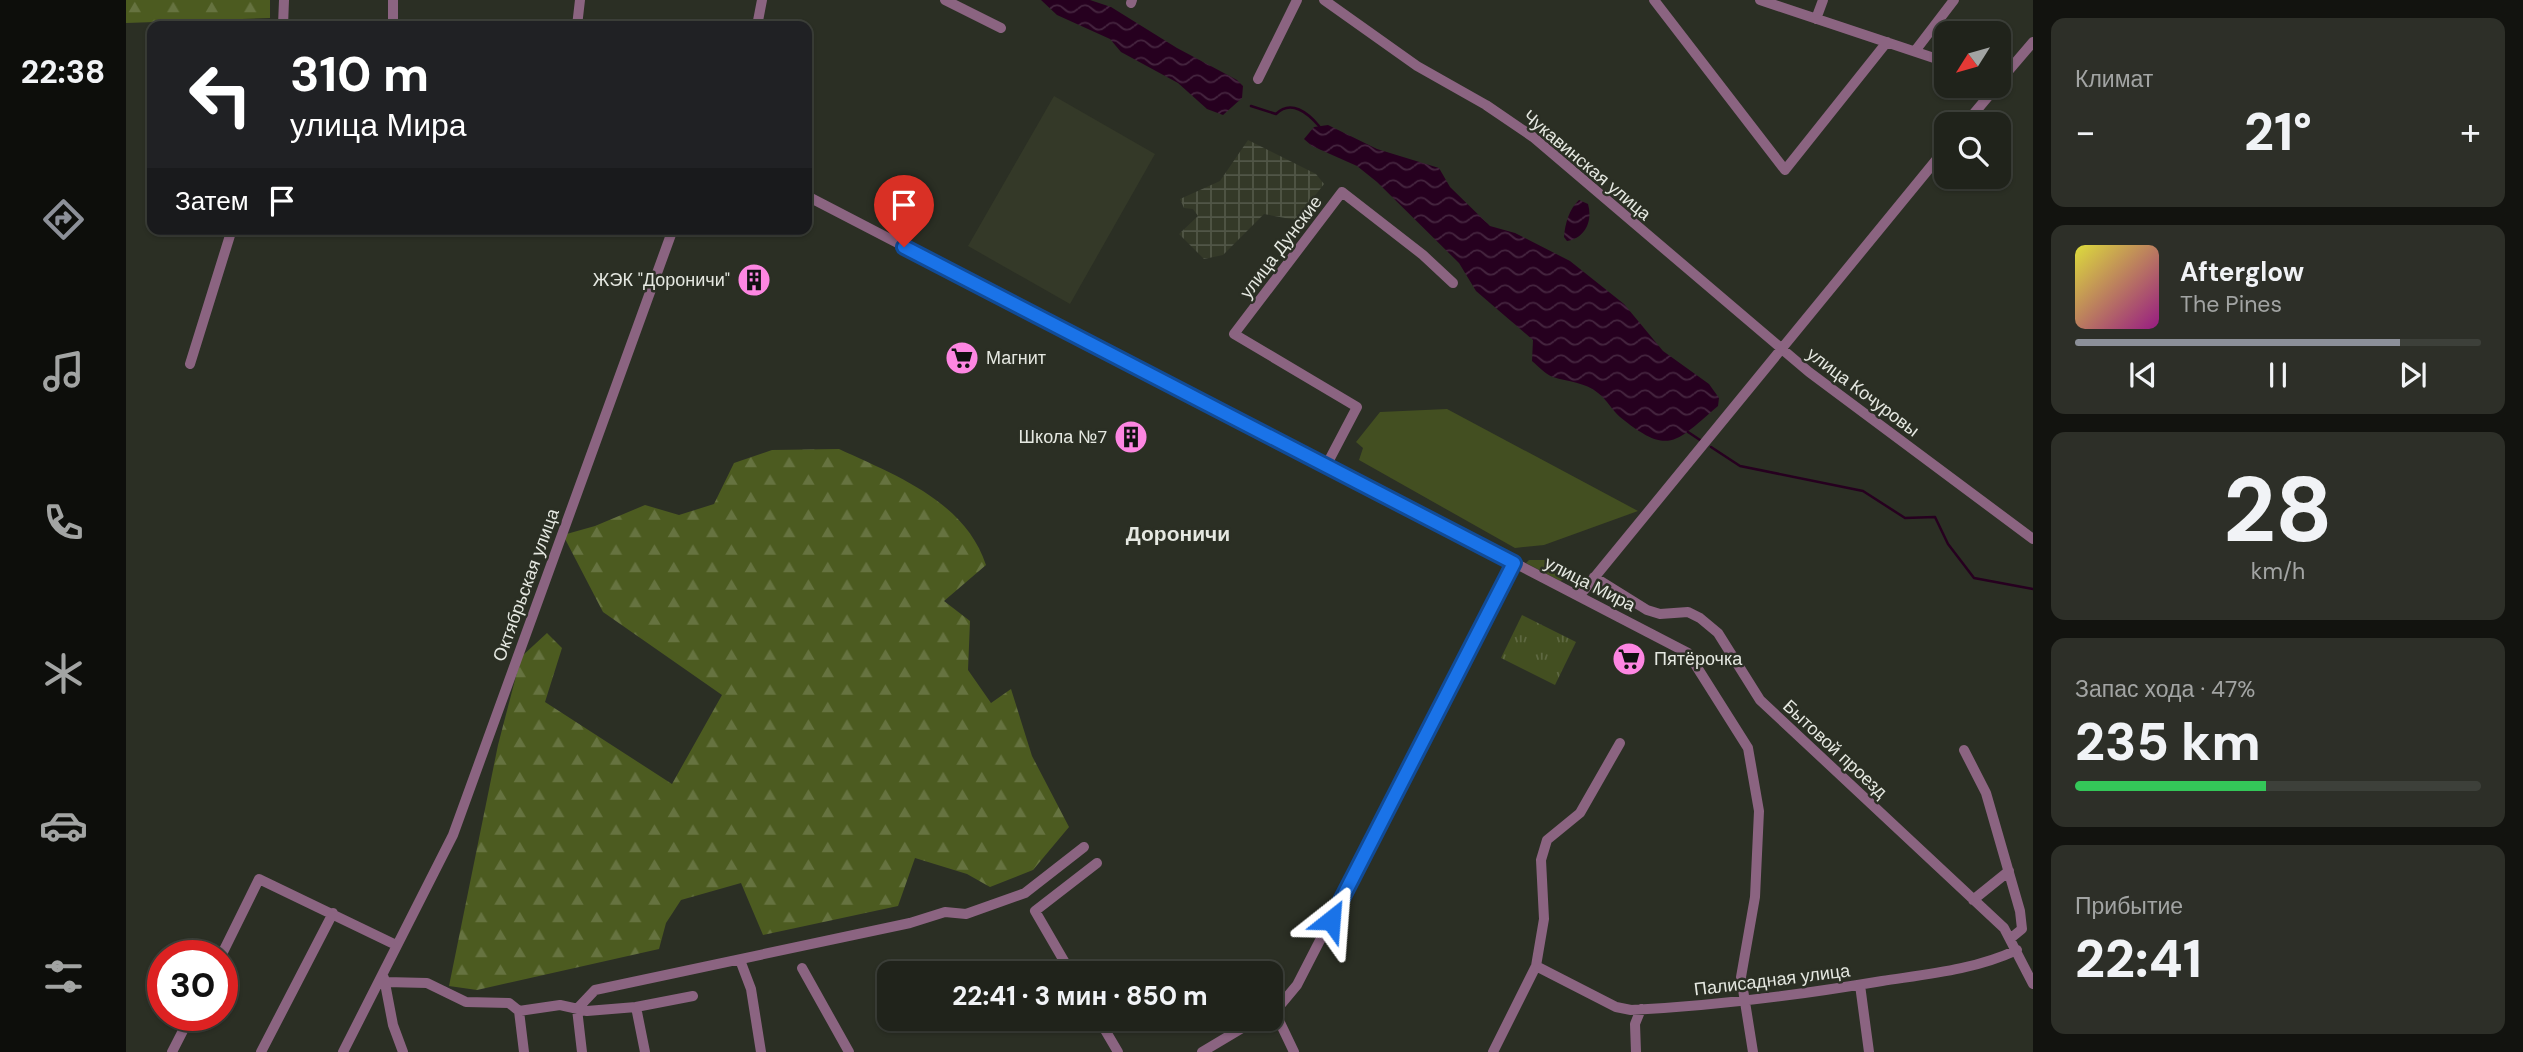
<!DOCTYPE html>
<html lang="ru">
<head>
<meta charset="utf-8">
<style>
	body { margin:0; font-family:"DM Sans",sans-serif; background:#2d2f28; color:#f1f3f6; height:100vh; display:flex; flex-direction:column; font-size:26px; white-space:nowrap }
	* { box-sizing:border-box; margin:0 }
	p { font-size:23px; color:#a2a4a3 }
	.icon { flex:none; width:38px; height:38px; fill:none; stroke:currentColor; stroke-width:2; stroke-linecap:round; stroke-linejoin:round }
	.map { position:relative; flex:1; overflow:hidden }
	.details { display:flex; flex-direction:column; gap:18px; padding:18px; background:#12130f; width:490px }
	.details>* { flex:none }
	.banner { position:absolute; left:21px; top:21px; width:665px; height:214px; border-radius:14px; box-shadow:0 2px 5px #0004,0 0 0 2px #3d403a; background:#202124; color:#fff; overflow:hidden }
	.needle { width:46px; rotate:233deg }
	.controls { position:absolute; left:1808px; top:21px; display:grid; gap:14px }
	.controls a { display:grid; place-items:center; width:77px; height:77px; border-radius:14px; background:#20231b; box-shadow:0 2px 5px #0004,0 0 0 2px #3d403a; font-size:35px }
	.speed { position:absolute; left:21px; top:940px; display:flex; gap:14px; font-size:35px; font-weight:700; text-align:center }
	.speed>* { display:grid; place-content:center; width:91px; height:91px; border-radius:50%; background:#20231b; box-shadow:0 2px 5px #0004,0 0 0 2px #3d403a; line-height:1 }
	.speed .limit { border:10px solid #d22; background:#fff; color:#111 }
	.pin { position:absolute; display:grid; place-items:center; width:60px; height:60px; color:#fff; margin:-72px -30px; border-radius:50% 50% 50% 0; rotate:-45deg; box-shadow:0 0 7px #0007 }
	.pin .icon { rotate:45deg }
	.me { position:absolute; width:77px; margin:-38px; rotate:28deg; stroke-linejoin:round; filter:drop-shadow(0 0 5px #0008) }
	.turn { display:flex; align-items:center; gap:24px; height:147px; padding:0 28px; font-size:32px }
	.turn .icon { width:91px; height:91px; stroke-width:2.5 }
	.turn b { display:block; font-size:49px; line-height:60px }
	.then { display:flex; align-items:center; height:66px; padding:0 28px; background:#0003; gap:14px; font-size:26px }
	.big { font-size:52px; font-weight:800; line-height:1.1 }
	.details .card { flex:1; display:flex; flex-direction:column; justify-content:center; gap:10px; min-width:0; padding:0 24px; border-radius:14px; background:#2d2f28 }
	.details .dial { align-items:center; gap:0 }
	.dial b { font-size:91px; line-height:1 }
	.song { display:flex; align-items:center; gap:21px }
	.cover { width:84px; height:84px; border-radius:10px; background:linear-gradient(135deg,hsl(60 70% 55%),hsl(310 70% 35%)) }
	.played { height:7px; border-radius:4px; background:linear-gradient(90deg,#8c9099 80%,#3d403a 80%) }
	.keys { display:flex; justify-content:space-around; direction:ltr }
	.heat { display:flex; justify-content:space-between; align-items:center; font-size:38px; direction:ltr }
	.charge { height:10px; border-radius:5px; background:linear-gradient(90deg,#34c759 47%,#3d403a 0) }
	.trip { position:absolute; left:751px; top:961px; width:406px; height:70px; border-radius:14px; background:#20231b; box-shadow:0 2px 5px #0004,0 0 0 2px #3d403a; font-weight:800; line-height:70px; text-align:center }
	main { display:flex; flex:1; min-height:0 }
	.tabs { display:flex; flex-direction:column; width:126px; justify-content:space-around; align-items:center; background:#0d0e0b; color:#a2a4a3 }
	.tabs .icon { width:49px; height:49px }
	.tabs .current { color:#8c9099 }
	.tabs b { font-size:32px; color:#f1f3f6 }
	.map>svg:first-child { display:block }
	.built { fill:#343928 }
	.industrial { fill:url(#industrial-grid) }
	.grass { fill:#434f21 }
	.forest { fill:url(#forest-firs) }
	.park { fill:url(#park-tufts) }
	.water { fill:url(#water-waves) }
	.lines { fill:none; stroke-linecap:round; stroke-linejoin:round }
	.stream { stroke:#26001f; stroke-width:2.5 }
	.minor { stroke:#8b6481; stroke-width:10 }
	.route-casing { stroke:#114b97; stroke-width:18 }
	.route { stroke:#1a73e8; stroke-width:12 }
	.labels { text-anchor:middle; dominant-baseline:central; stroke-width:5; stroke-linejoin:round; paint-order:stroke }
	.street-label { font-size:18px; fill:#e5e8e1; stroke:#2b2f24 }
	.poi-label { font-size:18px; fill:#e5e8e1; stroke:#2b2f24; text-anchor:end }
	.quarter-label { font-size:21px; font-weight:bold; fill:#e5e8e1; stroke:#2b2f24 }
</style>
</head>
<body>
<main>
<nav class="tabs">
<b>22:38</b>
<svg class="icon current" aria-label="directions" viewBox="0 0 24 24"><path d="M12 3l9 9-9 9-9-9zM9 14v-3h6M13 9l2 2-2 2"/></svg>
<svg class="icon" aria-label="music" viewBox="0 0 24 24"><path d="M9 18V5l10-2v13"/><circle cx="6" cy="18" r="3"/><circle cx="16" cy="16" r="3"/></svg>
<svg class="icon" aria-label="phone" viewBox="0 0 24 24"><path d="M5 4h4l2 5-3 2q2 4 5 5l2-3 5 2v4C11 20 4 13 5 4z"/></svg>
<svg class="icon" aria-label="climate" viewBox="0 0 24 24"><path d="M12 3v18M4 7l16 10M4 17L20 7"/></svg>
<svg class="icon" aria-label="car" viewBox="0 0 24 24"><path d="M5 17H2v-5l4-1 3-4h7l3 4 3 1v5h-3M9 17h6M6 11h13"/><circle cx="7" cy="17" r="2"/><circle cx="17" cy="17" r="2"/></svg>
<svg class="icon" aria-label="filters" viewBox="0 0 24 24"><path d="M4 7h16M4 17h16"/><circle cx="9" cy="7" r="2"/><circle cx="15" cy="17" r="2"/></svg>
</nav>
<div class="map">
<svg width="1907" height="1052" viewBox="0 0 1907 1052">
	<defs>
		<pattern id="industrial-grid" width="8" height="8" patternUnits="userSpaceOnUse" patternTransform="scale(1.75)"><rect width="8" height="8" fill="#343928"/><path d="M0 4h8M4 0v8" fill="none" stroke="#515647"/></pattern>
		<pattern id="forest-firs" width="22" height="20" patternUnits="userSpaceOnUse" patternTransform="scale(1.75)"><rect width="22" height="20" fill="#4c5b20"/><path d="M5 1l3.5 6h-7zM16 11l3.5 6h-7z" fill="#667340"/></pattern>
		<pattern id="park-tufts" width="24" height="20" patternUnits="userSpaceOnUse" patternTransform="scale(1.75)"><rect width="24" height="20" fill="#434f21"/><path d="M3 7l-1-3M5 7V3M7 7l1-3M15 17l-1-3M17 17v-4M19 17l1-3" fill="none" stroke="#5e6841"/></pattern>
		<pattern id="water-waves" width="16" height="10" patternUnits="userSpaceOnUse" patternTransform="scale(1.75)"><rect width="16" height="10" fill="#26001f"/><path d="M0 5q4-4 8 0t8 0" fill="none" stroke="#45253f"/></pattern>
	</defs>
	<rect width="100%" height="100%" fill="#2b2f24"/>
	<path class="built" d="M928,96L1029,154L944,304L842,246Z"/>
	<path class="industrial" d="M1122,140L1190,174L1198,184L1170,220L1138,214L1097,255L1078,259L1053,234L1072,216L1067,209L1058,208L1054,199L1094,181Z"/>
	<path class="grass" d="M1321,409L1512,511L1418,545L1389,548L1233,460L1237,448L1230,442L1254,412Z
		M1403,560H1429L1444,569V576L1434,581L1400,563Z"/>
	<path class="forest" d="M0,0H144V18L0,23Z
		M713,449C769,475 839,501 860,565L818,601L844,621L842,670L865,703L885,689L906,756L943,827L907,870L864,887L841,874L789,858L772,906L637,935L615,883L555,900L540,923L533,949L351,990L323,986L372,745L395,657L421,633L436,648L419,702L546,784L596,695L477,612L437,535L469,526L519,505L553,515L588,504L608,463L646,450Z"/>
	<path class="park" d="M1396,615L1450,642L1429,685L1375,658Z"/>
	<path class="water" d="M915,0H964L985,7L1051,48L1111,80L1117,86L1116,98L1097,115L1081,109L1052,83L995,52L984,39L931,15Z
		M1202,125L1251,149L1313,168L1324,187L1364,226L1389,233L1444,261L1498,304L1537,351L1583,384L1593,398L1592,406C1550,442 1543,457 1494,417C1486,410 1481,400 1472,393C1459,382 1442,382 1427,377C1419,374 1412,366 1406,361L1407,340L1350,291L1333,263L1251,182L1231,166L1186,146L1178,139L1188,127Z
		M1453,200L1462,204C1467,221 1459,238 1441,241L1438,237C1439,224 1443,209 1453,200Z"/>
	<g class="lines">
		<path class="stream" d="M1125,106L1150,114C1165,99 1182,113 1193,126
			M1562,432L1574,440
			M1585,447L1614,466L1737,491L1779,518L1809,517L1822,544L1848,578L1907,589"/>
		<path class="minor" d="M819,0L875,28
			M1198,0L1291,66L1360,105L1407,137L1683,372L1907,539
			M1528,0L1659,170L1761,42
			M1634,0L1820,62
			M1005,3L1006,0
			M1690,19L1697,0
			M157,26L158,0
			M267,26V0
			M451,26L454,0
			M631,26L636,0
			M1789,51L1828,0
			M1132,79L1171,0
			M1872,83L1907,42
			M1839,124L1871,86
			M681,196L1562,653L1622,748L1633,811L1629,897L1615,977L1627,1052
			M64,364L106,229
			M1200,466L1231,407L1108,334L1216,192L1297,255L1327,283
			M1468,577L1521,610L1534,614L1562,612L1574,618L1592,633L1634,700L1878,928L1907,984
			M1454,595L1820,148
			M1838,750L1860,793L1894,911L1896,929L1885,938
			M1847,900L1883,871
			M95,956L133,879L270,945
			M614,960L625,989L635,1052
			M1410,966L1490,1007L1505,1010C1589,1006 1673,995 1756,981C1802,974 1848,970 1891,950
			M676,968L723,1052
			M945,973L909,911L971,863
			M258,978L267,1025L277,1052
			M260,982L301,983L340,1002L383,1003L393,1011L434,1005L461,1011L510,1007L567,996
			M1734,985L1743,1052
			M510,1007L519,1052
			M1148,1010L1168,1052
			M393,1011L398,1052
			M1144,1012L1156,1003L1171,985L1388,563
			M972,1018L992,1052
			M46,1052L65,1015
			M135,1052L207,913
			M217,1052L327,835L547,229
			M456,1052L451,1009L469,990L784,923L819,912L840,914L899,893L958,847
			M1076,1052L1133,1018
			M1367,1052L1410,966L1418,919L1415,860L1421,840L1454,813L1494,743
			M1510,1052L1509,1024L1515,1009"/>
	</g>
	<g class="lines">
		<defs>
			<path id="route" d="M778,247L1388,563L1205,920"/>
		</defs>
		<use href="#route" class="route-casing"/>
		<use href="#route" class="route"/>
	</g>
	<defs>
		<symbol id="building-disc" viewBox="-11 -11 22 22"><circle r="9.5" fill="#fd86e2" stroke="#2b2f24"/><path d="M-4-6H4V6H1V3H-1V6H-4ZM-2.5-4.3h1.7v1.8h-1.7ZM.8-4.3h1.7v1.8H.8ZM-2.5-1h1.7V.8h-1.7ZM.8-1h1.7V.8H.8Z" fill="#111"/></symbol>
		<symbol id="supermarket-disc" viewBox="-11 -11 22 22"><circle r="9.5" fill="#fd86e2" stroke="#2b2f24"/><path d="M-6-5.5h2.5l.6 2H6L4.5 2H-2.5L-4.4-4H-6ZM-1.5 3.2a1.3 1.3 0 1 0 .1 0ZM3 3.2a1.3 1.3 0 1 0 .1 0Z" fill="#111"/></symbol>
	</defs>
	<g fill-rule="evenodd">
		<use href="#building-disc" x="609" y="261" width="38" height="38"/>
		<use href="#supermarket-disc" x="817" y="339" width="38" height="38"/>
		<use href="#building-disc" x="986" y="418" width="38" height="38"/>
		<use href="#supermarket-disc" x="1484" y="640" width="38" height="38"/>
	</g>
	<g class="labels">
		<g class="street-label">
			<text transform="translate(1461 165) rotate(40)">Чукавинская улица</text>
			<text transform="translate(1155 247) rotate(-53)">улица Дунские</text>
			<text transform="translate(1737 392) rotate(37)">улица Кочуровы</text>
			<text transform="translate(1464 584) rotate(27)">улица Мира</text>
			<text transform="translate(400 585) rotate(-70)">Октябрьская улица</text>
			<text transform="translate(1709 749) rotate(43)">Бытовой проезд</text>
			<text transform="translate(1646 980) rotate(-7)">Палисадная улица</text>
		</g>
		<g class="poi-label">
			<text x="604" y="280">ЖЭК "Дороничи"</text>
			<text x="860" y="358" text-anchor="start">Магнит</text>
			<text x="981" y="437">Школа №7</text>
			<text x="1528" y="659" text-anchor="start">Пятёрочка</text>
		</g>
		<g class="quarter-label">
			<text x="1052" y="534">Дороничи</text>
		</g>
	</g>
</svg>
<div class="controls">
<a><svg class="needle" viewBox="-14 -14 28 28"><path d="M0-13l5 13h-10z" fill="#e53935"/><path d="M0 13l5-13h-10z" fill="#a2a4a3"/></svg></a>
<a><svg class="icon" aria-label="search" viewBox="0 0 24 24"><circle cx="10" cy="10" r="6"/><path d="M15 15l6 6"/></svg></a>
</div>
<div class="speed"><div class="limit">30</div></div>
<div class="pin" style="left:778px;top:247px;background:#d93025"><svg class="icon" aria-label="arrive" viewBox="0 0 24 24"><path d="M6 21V4h12l-3 4 3 4H6"/></svg></div>
<svg class="me" style="left:1205px;top:920px" viewBox="-20 -20 40 40"><path d="M0-17L14 15 0 8-14 15z" fill="#1a73e8" stroke="#fff" stroke-width="4"/></svg>
<div class="trip">22:41 · 3 мин · 850 m</div>
<div class="banner">
<div class="turn"><svg class="icon" aria-label="left" viewBox="0 0 24 24"><path d="M17 20v-9H6M10 6l-5 5 5 5"/></svg><div><b>310 m</b>улица Мира</div></div>
<div class="then">Затем<svg class="icon" aria-label="arrive" viewBox="0 0 24 24"><path d="M6 21V4h12l-3 4 3 4H6"/></svg></div>
</div>
</div>
<section class="details">
<div class="card"><p>Климат</p>
<div class="heat"><a>−</a><b class="big">21°</b><a>+</a></div>
</div>
<div class="card">
<div class="song"><i class="cover"></i><div><b>Afterglow</b><p>The Pines</p></div></div>
<div class="played"></div>
<div class="keys"><svg class="icon" aria-label="previous" viewBox="0 0 24 24"><path d="M18 5L8 12l10 7zM5 5v14"/></svg><svg class="icon" aria-label="pause" viewBox="0 0 24 24"><path d="M8 5v14M16 5v14"/></svg><svg class="icon" aria-label="next" viewBox="0 0 24 24"><path d="M6 5l10 7-10 7zM19 5v14"/></svg></div>
</div>
<div class="card dial"><b>28</b><p>km/h</p></div>
<div class="card"><p>Запас хода · 47%</p><b class="big">235 km</b><div class="charge"></div></div>
<div class="card"><p>Прибытие</p><b class="big">22:41</b></div>
</section>
</main>
</body>
</html>
